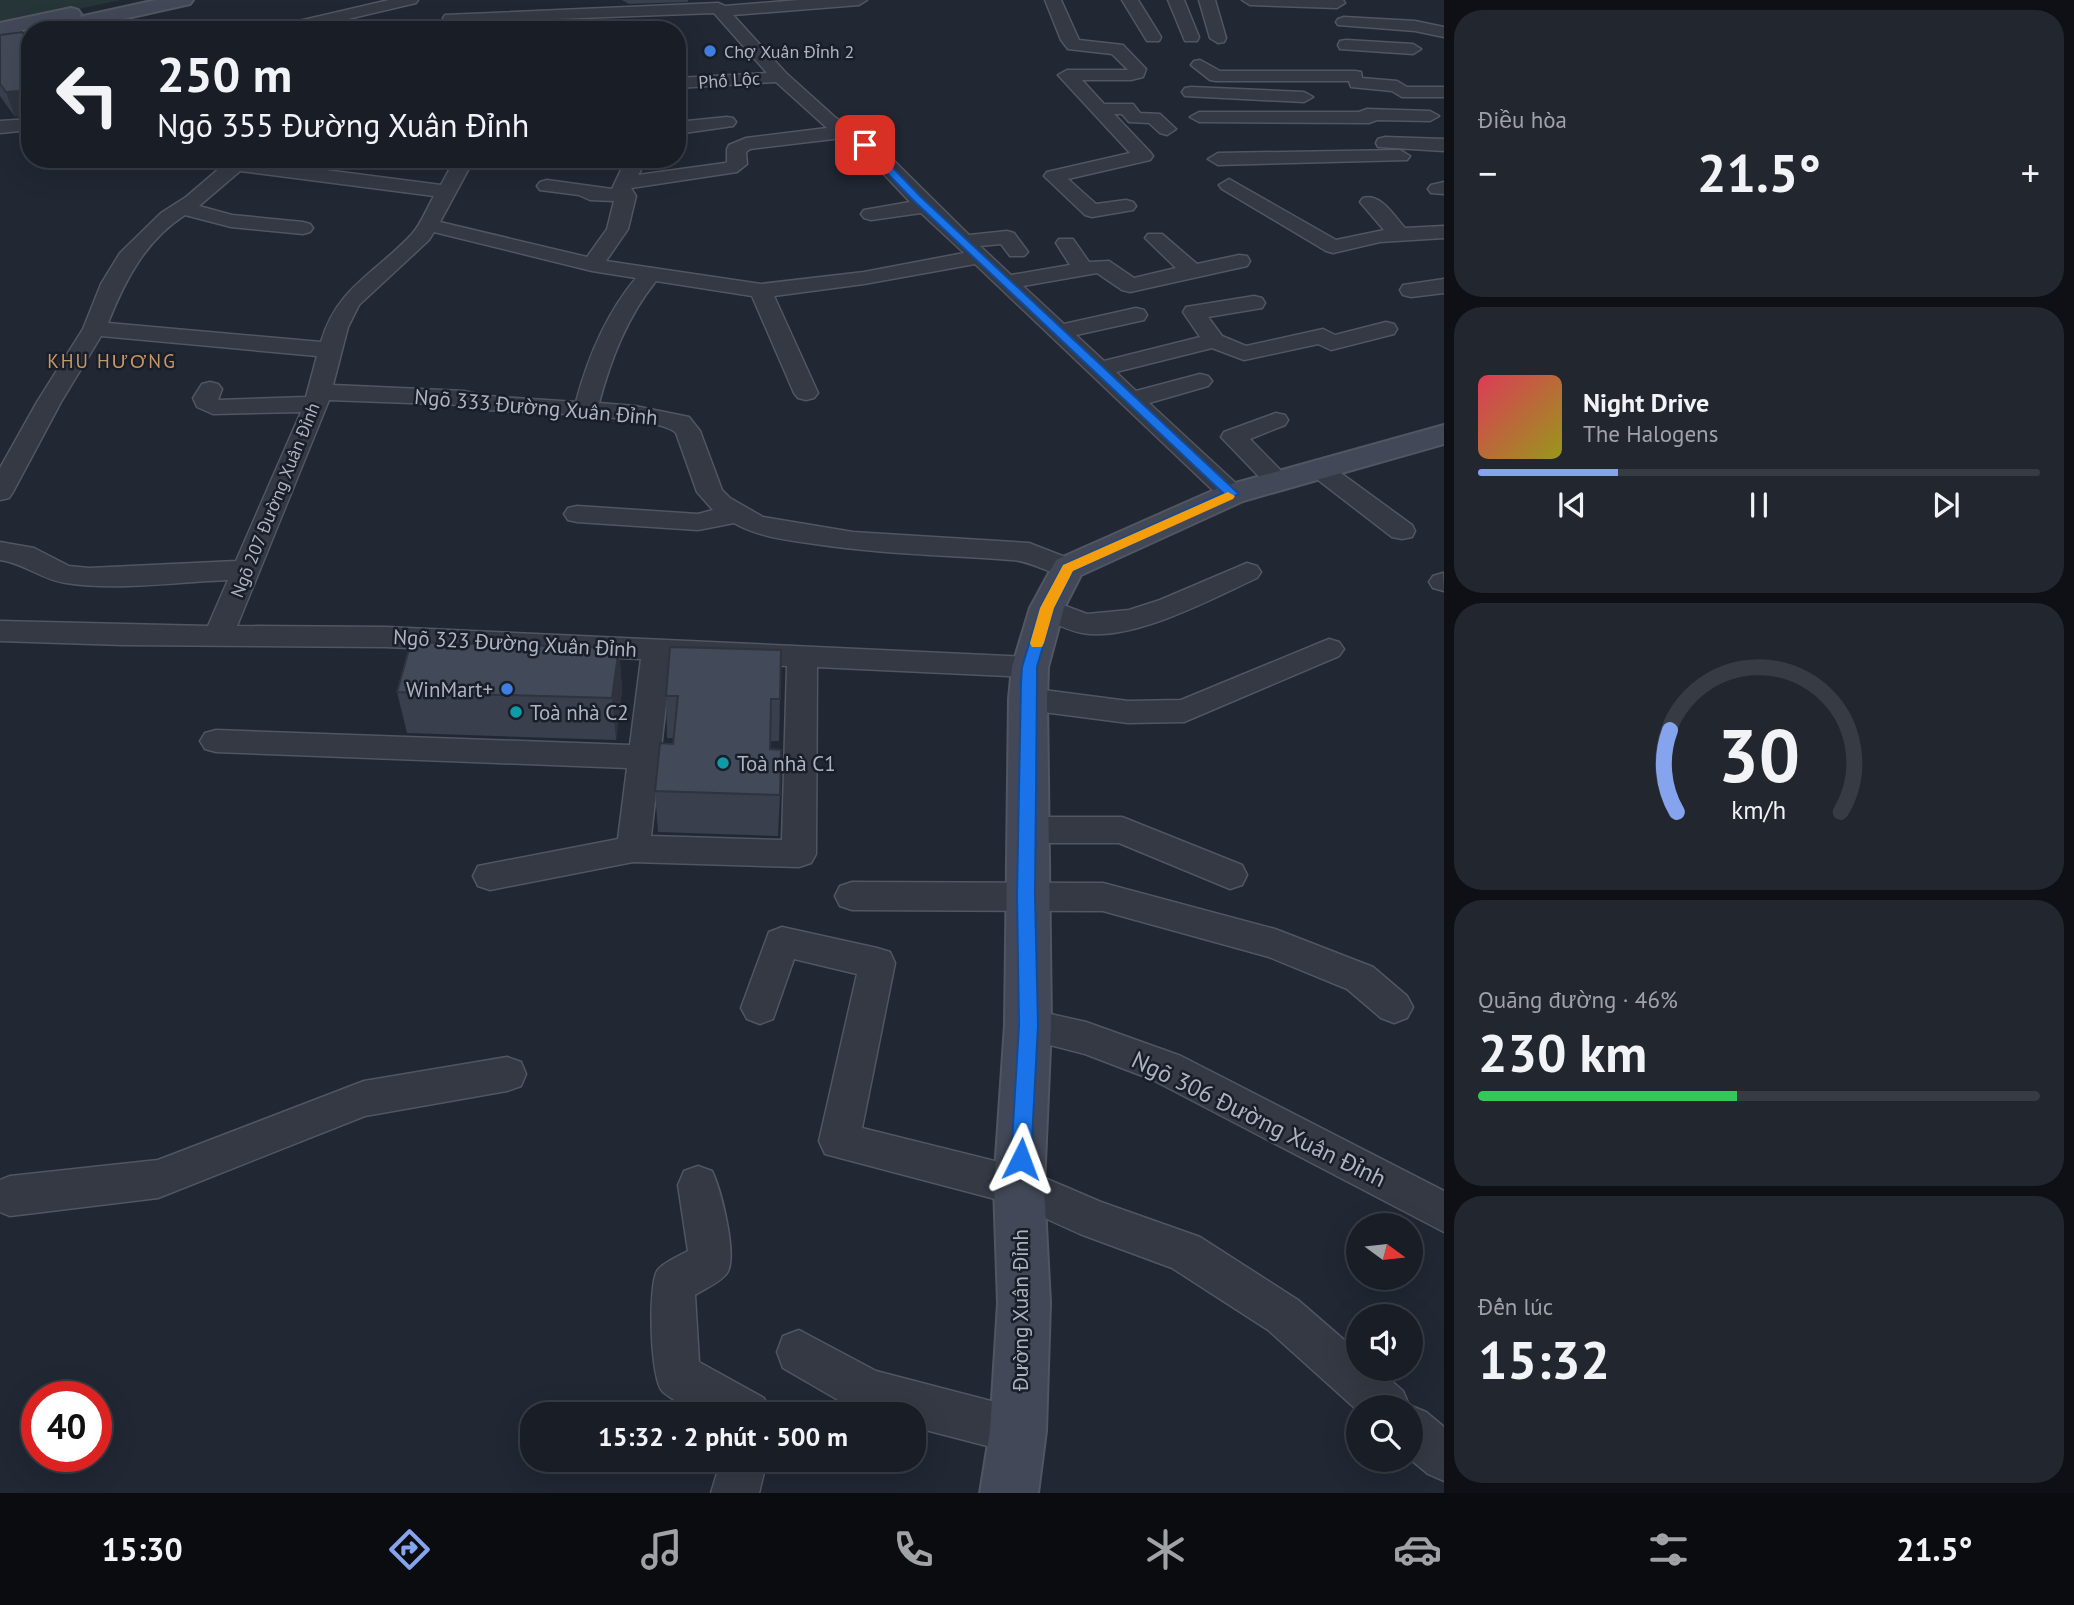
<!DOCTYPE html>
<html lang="vi">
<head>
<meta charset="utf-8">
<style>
	body { margin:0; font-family:"PT Sans",sans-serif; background:#22262e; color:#f1f3f6; height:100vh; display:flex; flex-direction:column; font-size:26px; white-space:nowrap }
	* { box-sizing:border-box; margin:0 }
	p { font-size:23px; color:#9fa2a7 }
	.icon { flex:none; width:38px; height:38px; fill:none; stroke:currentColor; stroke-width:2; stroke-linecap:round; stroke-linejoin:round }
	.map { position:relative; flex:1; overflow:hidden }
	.drawer { display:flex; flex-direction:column; gap:10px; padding:10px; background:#0e1015; width:630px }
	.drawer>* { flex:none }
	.top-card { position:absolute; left:21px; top:21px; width:665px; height:147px; border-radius:28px; box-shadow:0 7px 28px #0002,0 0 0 2px #373b43; background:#191d26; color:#f1f3f6; overflow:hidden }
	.needle { width:46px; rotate:105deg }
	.controls { position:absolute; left:1346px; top:1213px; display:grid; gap:14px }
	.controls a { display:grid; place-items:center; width:77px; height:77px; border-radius:50%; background:#191d26; box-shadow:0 7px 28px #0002,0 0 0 2px #373b43; font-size:35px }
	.speed { position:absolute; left:21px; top:1381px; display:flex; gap:14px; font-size:35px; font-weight:700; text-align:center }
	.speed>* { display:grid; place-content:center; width:91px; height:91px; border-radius:50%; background:#191d26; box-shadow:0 7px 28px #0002,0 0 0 2px #373b43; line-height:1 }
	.speed .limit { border:10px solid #d22; background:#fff; color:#111 }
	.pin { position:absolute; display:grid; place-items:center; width:60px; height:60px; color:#fff; margin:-30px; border-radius:14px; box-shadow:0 4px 10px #0006 }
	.me { position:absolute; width:77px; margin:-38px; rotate:3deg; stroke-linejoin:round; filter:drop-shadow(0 0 5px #0008) }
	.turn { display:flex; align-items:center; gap:24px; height:147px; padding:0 21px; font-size:32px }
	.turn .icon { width:91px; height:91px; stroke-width:2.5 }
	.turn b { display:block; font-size:49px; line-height:60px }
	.big { font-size:52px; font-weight:800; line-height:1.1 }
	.drawer .card { flex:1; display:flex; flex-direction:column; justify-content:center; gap:10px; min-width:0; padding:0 24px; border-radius:28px; background:#22262e }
	.drawer .dial { align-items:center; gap:0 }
	.dial svg { height:182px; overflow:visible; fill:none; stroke:#373b43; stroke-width:7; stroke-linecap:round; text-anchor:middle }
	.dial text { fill:#f1f3f6; stroke:none }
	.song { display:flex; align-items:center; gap:21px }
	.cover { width:84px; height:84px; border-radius:10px; background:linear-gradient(135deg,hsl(350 70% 55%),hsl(60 70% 35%)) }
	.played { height:7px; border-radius:4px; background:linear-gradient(90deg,#86a4ed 25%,#373b43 25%) }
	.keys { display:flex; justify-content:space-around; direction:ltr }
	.heat { display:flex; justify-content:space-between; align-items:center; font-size:38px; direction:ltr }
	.charge { height:10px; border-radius:5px; background:linear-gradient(90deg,#34c759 46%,#373b43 0) }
	.trip { position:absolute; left:520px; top:1402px; width:406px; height:70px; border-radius:28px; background:#191d26; box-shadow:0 7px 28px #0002,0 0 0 2px #373b43; font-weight:800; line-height:70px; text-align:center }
	.tab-bar { display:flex; height:112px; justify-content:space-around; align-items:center; background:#0a0c0f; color:#9fa2a7 }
	.tab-bar .icon { width:49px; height:49px }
	.tab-bar .current { color:#86a4ed }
	.tab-bar b { font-size:32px; color:#f1f3f6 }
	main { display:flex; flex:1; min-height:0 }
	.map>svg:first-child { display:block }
	.green { fill:#263638 }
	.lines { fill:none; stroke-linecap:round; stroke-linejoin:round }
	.street-casing { stroke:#515662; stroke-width:3 }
	.secondary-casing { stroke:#515662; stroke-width:4 }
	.street { fill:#343944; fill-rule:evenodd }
	.secondary { fill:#424857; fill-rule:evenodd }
	.wall { fill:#393f4c }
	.shaded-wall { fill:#2e333e }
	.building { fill:#424958; stroke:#2e333e; stroke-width:2 }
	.route { fill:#1a73e8; stroke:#114b97; stroke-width:2 }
	.slow { fill:#f59e0b }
	.shop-dot { fill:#3f7fe0; stroke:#191e28; stroke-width:2.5 }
	.culture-dot { fill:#0f9aa8; stroke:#191e28; stroke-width:2.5 }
	.labels { text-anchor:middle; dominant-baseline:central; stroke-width:5; stroke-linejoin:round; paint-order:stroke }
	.far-poi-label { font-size:18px; fill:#aeb3c1; stroke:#191e28; text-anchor:start }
	.far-street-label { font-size:18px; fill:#aeb3c1; stroke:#191e28 }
	.far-neighbourhood-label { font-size:19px; letter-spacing:2px; fill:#c89862; stroke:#191e28 }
	.street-label { font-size:21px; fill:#aeb3c1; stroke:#191e28 }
	.poi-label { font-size:21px; fill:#aeb3c1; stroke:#191e28; text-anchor:start }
	.near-street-label { font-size:24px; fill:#aeb3c1; stroke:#191e28 }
</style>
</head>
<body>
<main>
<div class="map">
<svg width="1444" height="1493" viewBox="0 0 1444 1493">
	<rect width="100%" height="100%" fill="#212733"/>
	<path class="green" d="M0,0H121L0,26Z"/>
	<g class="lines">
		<defs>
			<path id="street" d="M389,0H418L416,3L301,30H271L273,27Z
				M799,0H867L859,5L733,15L786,73L836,118L877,144L969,235L1007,231L1014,233L1028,252L1024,256H1010L1001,244L980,246L1011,275L1070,265L1056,243L1059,239H1073L1089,262L1109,261L1134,278L1176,268L1145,238L1148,234H1162L1197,264L1239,255L1247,256L1250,261L1247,266L1130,292L1122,290L1097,273L1023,286L1064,324L1136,308L1144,310L1147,315L1144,320L1076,335L1104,361L1200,337L1183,312L1186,307L1254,296L1262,298L1265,303L1262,308L1208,317L1222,336L1246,346L1323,329L1335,335L1386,322L1394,324L1397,329L1394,334L1331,350L1318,344L1244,360L1212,348L1116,372L1136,391L1200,374L1208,376L1212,381L1208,386L1149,403L1241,488L1245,494L1241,500L1232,502L1223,500L975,264L864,284L774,296L818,393L814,398L806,400L798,398L794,393L752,296L656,281C627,317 611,359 599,403L635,406L689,417L700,431L722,490L730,498L763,517L853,532L1029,543L1078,562L1082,568L1078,574C1055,580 1035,561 1012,560C946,555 880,554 815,544C788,540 758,537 734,523L698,530L577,522L568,520L564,514L568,508L577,506L698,514L713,510L697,492L676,433C661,415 518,412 487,410L464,405L329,400L237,626L386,627L1030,657L1041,660L1045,667L1041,674L1030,677L817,667L816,854L811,863L799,867L633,862L490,890L478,886L473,876L478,866L618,839L627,768L216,752L205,749L200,741L205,733L216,730L630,745L641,659L386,647L123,645L0,641V621L208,626L228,580C177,582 116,591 66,583C42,580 24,563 0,560V542L34,548L69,566L89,568L236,561L301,412L213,414L197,407L193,398L202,384L210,382L218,384L222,389L218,400L306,397L317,356L101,336L61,402L13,492L9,498L0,500V468L37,402L83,329L101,284L120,253L161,213L186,197L221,167L208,164L206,159H240L441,185L455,159H474L440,222L587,257L607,229L614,201L590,200L579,195L540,190L537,186L540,182L547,180L612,189L621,170L618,159H637L641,170L638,175L725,163L727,162V149L729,145L746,138L827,128L776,82L677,88V78L767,73L714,13L451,23L445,21L443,18L445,15L718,3L725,6ZM842,138L863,152L910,202L864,210L861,214L864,218L871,220L921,213L964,253L864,272L761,284L606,261L628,229L636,196L631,188L737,172L747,164L746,152L750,149ZM240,171L434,196C427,208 421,224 412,234C376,273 337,287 321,342L108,323C125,280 145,241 185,215L231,227L303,234L310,232L313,228L310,224L303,222L232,215L199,206ZM434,232L592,271L636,278C606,314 588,357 576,402L487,396L464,391L333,385L348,327L359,305L429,240ZM671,660L787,666L782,840L651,836Z
				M1045,0H1061L1079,40L1123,45L1146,69L1143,77L1131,80H1082L1104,104H1133L1140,113L1160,114L1176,129L1167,135L1160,133L1149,123L1129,122L1122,114H1114L1150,152L1153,156L1150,160L1068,179L1096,204L1126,200L1133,202L1136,206L1133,210L1092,217L1085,215L1044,176L1047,172L1130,153L1058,75L1067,70H1128L1112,54L1068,49L1061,40Z
				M1122,0H1138L1161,37L1159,41H1147Z
				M1168,0H1184L1199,37L1197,41H1185Z
				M1199,0H1215L1226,38L1224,42L1218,43L1210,38Z
				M1242,0H1343L1345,3L1337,8L1250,5Z
				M1344,17L1415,21L1444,27V37L1415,31L1338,25L1336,22L1338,19Z
				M1346,40L1413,44L1421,49L1413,54L1340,49L1338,45L1340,41Z
				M1200,60L1220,71H1355L1361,72L1362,78L1397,81L1407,87H1444V97H1402L1392,91L1351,87L1349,81H1216L1210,80L1191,65L1194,61Z
				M1191,87L1304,92L1313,97L1304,102L1185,96L1182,92L1185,88Z
				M1367,109L1430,111L1439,116L1430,121L1377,120L1369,123L1199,122L1190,117L1199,112H1359Z
				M727,117L733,118L736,122L733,126L677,134V122Z
				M30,119V130L0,133V121Z
				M1385,137L1444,139V151L1378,147L1376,143L1378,139Z
				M1400,150L1410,156L1407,160L1218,165L1208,159L1218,153Z
				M1229,179L1336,240L1384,230L1360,202L1363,198C1381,193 1394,216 1405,228L1444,226V238L1380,242L1333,253L1326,251L1222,189L1219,185Z
				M1444,182V194L1431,193L1428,189L1431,185Z
				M1444,279V293L1411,297L1403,295L1400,290L1403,285Z
				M1276,413L1285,415L1288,420L1285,425L1250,439L1291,481L1287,487L1278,489L1269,487L1221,437L1224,432Z
				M1318,460L1327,463L1412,525L1415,531L1412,537L1402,539L1392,537L1309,473L1305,468L1309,463Z
				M1247,563L1257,566L1261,572L1257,578C1211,599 1133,642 1082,633C1066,630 1052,622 1037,615L1033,608L1037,601L1047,599L1087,614L1129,610L1160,600Z
				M1443,573L1444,591L1433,588L1429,582L1433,576Z
				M1329,639L1339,642L1344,649L1339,656L1184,722L1128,723L1028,710L1017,707L1013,699L1017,691L1028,688L1128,701L1181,700Z
				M1027,817H1122L1242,865L1247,875L1242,885L1230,889L1119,843H1027L1015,839L1010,830L1015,821Z
				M852,882L1103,883L1275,929L1373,967L1407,996L1413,1007L1407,1018L1394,1023L1381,1018L1347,989L1269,957L1103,911L852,910L840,906L835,896L840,886Z
				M782,927L877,948L890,952L895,963L862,1128L1019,1167L1101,1202L1200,1237L1298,1300L1358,1352V1368H1377L1403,1391L1409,1405L1426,1412L1444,1427V1481L1428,1474L1410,1459V1407H1358V1411L1268,1330L1172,1268L1080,1234L1014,1204L825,1154L819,1141L857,974L794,959L773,1019L760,1024L747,1019L741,1008L769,932Z
				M1028,1009L1086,1022L1181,1056L1444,1191V1232L1153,1080L1085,1054L1015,1036L1009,1025L1015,1014Z
				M507,1057L521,1062L526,1074L521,1086L507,1091L365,1116L158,1198L10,1216L0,1212V1180L10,1176L158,1160L364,1081Z
				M698,1166L712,1171C721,1190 738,1256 727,1273C721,1282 704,1289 695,1295L699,1362L764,1398L771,1414C732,1414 696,1419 663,1392C650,1381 648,1286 657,1271C662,1263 679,1256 688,1251L678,1185L684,1171Z
				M799,1330L876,1371L1018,1408L1034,1415L1041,1431L1034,1447L1018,1454L914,1427V1414H867L852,1408L783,1368L777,1352L783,1336Z
				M721,1460H767L759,1493H711Z"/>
			<path id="secondary" d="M156,0H193L190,4L74,30H35L37,27L0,35V23L71,8L78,10L81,14L79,17Z
				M1444,425V444L1243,501L1081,575L1064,608L1048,667L1047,699L1051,1025L1044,1186L1050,1303L1046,1431L1038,1493H980L990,1431L998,1303L994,1186L1005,1025L1009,699L1012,667L1030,608L1056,560L1221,487Z"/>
		</defs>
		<use href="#street" class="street-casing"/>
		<use href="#secondary" class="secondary-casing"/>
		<use href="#street" class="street"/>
		<use href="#secondary" class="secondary"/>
	</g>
	<path class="wall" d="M622,0H688V2L629,4Z
		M0,35L15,117L0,96Z
		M342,159H420L419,164H414V168L344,170Z
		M619,648L622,690L616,740L407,733L397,692Z
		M666,696L780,699L779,741H770V749L780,795L778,836L658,832L655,791L673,744L674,738H667Z"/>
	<path class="shaded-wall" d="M30,90V116L15,117L6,92Z
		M619,648L622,690L616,740L612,698Z"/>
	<path class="building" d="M22,32L30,41V90L6,92L0,84V35Z
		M411,642L619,648L612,698L397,692Z
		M670,647L781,650L780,699H771L770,749L781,750L780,795L655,791L660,743L673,744L678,696H666Z"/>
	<path class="route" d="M862,143H869L921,197L1239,494L1073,571L1054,608L1037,667V683L1035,895L1038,1025L1031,1159L1028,1166L1021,1169L1014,1166L1011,1159L1019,1025L1017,895L1021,683L1022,667L1040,608L1063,565L1223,493L914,201L862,147Z"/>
	<path class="slow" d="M1228,492L1235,496L1233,499L1073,571L1054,608L1044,643L1042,647H1032L1030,643L1040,608L1063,565Z"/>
	<g class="shop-dot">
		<circle cx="710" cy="51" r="7"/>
		<circle cx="507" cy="689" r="7"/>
	</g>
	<g class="culture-dot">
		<circle cx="516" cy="712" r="7"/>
		<circle cx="723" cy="763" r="7"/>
	</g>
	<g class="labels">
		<g class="far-poi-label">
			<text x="724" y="51">Chợ Xuân Đỉnh 2</text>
		</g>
		<g class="far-street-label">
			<text transform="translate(729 80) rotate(-4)">Phố Lộc</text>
			<text transform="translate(275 500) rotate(-68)">Ngõ 207 Đường Xuân Đỉnh</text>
		</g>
		<g class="far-neighbourhood-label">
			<text x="112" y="361">KHU HƯƠNG</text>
		</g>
		<g class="street-label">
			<text transform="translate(536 407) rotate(5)">Ngõ 333 Đường Xuân Đỉnh</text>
			<text transform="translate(515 643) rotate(3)">Ngõ 323 Đường Xuân Đỉnh</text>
			<text transform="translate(1020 1310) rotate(-90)">Đường Xuân Đỉnh</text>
		</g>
		<g class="poi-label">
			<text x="493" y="689" text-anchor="end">WinMart+</text>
			<text x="530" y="712">Toà nhà C2</text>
			<text x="737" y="763">Toà nhà C1</text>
		</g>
		<g class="near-street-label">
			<text transform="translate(1259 1119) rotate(26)">Ngõ 306 Đường Xuân Đỉnh</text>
		</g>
	</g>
</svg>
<div class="controls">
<a><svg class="needle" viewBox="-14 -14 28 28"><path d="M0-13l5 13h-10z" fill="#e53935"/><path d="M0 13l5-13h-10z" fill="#9fa2a7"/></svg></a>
<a><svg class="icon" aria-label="sound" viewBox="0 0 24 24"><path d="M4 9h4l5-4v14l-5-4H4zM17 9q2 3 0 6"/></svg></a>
<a><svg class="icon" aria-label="search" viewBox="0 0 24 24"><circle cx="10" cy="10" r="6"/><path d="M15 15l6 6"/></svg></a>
</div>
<div class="speed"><div class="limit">40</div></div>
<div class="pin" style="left:865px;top:145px;background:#d93025"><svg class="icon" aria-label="arrive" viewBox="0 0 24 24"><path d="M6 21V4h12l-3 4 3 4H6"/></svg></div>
<svg class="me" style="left:1021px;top:1159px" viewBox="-20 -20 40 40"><path d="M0-17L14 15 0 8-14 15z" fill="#1a73e8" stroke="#fff" stroke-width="4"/></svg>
<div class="trip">15:32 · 2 phút · 500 m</div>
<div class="top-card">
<div class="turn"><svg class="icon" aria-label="left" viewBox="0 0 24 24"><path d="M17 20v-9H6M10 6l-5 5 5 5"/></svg><div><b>250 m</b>Ngõ 355 Đường Xuân Đỉnh</div></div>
</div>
</div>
<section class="drawer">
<div class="card"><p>Điều hòa</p>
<div class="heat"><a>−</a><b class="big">21.5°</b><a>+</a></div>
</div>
<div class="card">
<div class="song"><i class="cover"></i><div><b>Night Drive</b><p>The Halogens</p></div></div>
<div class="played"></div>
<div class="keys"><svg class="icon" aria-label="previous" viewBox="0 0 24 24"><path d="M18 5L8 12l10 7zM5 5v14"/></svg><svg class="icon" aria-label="pause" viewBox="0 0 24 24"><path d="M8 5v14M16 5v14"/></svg><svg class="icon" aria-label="next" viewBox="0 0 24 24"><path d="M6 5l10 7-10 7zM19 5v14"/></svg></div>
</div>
<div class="card dial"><svg viewBox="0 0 100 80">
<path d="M14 69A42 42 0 1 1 86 69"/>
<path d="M14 69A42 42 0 0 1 11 33" stroke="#86a4ed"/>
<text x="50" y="56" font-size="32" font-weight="700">30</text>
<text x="50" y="72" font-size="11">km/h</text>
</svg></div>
<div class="card"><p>Quãng đường · 46%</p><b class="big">230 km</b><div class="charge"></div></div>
<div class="card"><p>Đến lúc</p><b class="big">15:32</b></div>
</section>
</main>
<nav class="tab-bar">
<b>15:30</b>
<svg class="icon current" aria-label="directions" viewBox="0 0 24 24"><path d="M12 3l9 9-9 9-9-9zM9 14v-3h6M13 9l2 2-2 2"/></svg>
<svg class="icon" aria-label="music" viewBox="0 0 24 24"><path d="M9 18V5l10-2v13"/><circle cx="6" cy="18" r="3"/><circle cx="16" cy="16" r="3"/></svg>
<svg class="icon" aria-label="phone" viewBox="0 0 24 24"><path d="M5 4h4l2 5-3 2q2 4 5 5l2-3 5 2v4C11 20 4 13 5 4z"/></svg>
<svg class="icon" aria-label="climate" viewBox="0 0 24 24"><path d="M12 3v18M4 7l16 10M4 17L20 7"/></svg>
<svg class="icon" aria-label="car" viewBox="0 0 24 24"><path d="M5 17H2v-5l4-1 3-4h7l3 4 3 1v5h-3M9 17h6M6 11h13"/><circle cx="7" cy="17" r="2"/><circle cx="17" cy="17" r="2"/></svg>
<svg class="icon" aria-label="filters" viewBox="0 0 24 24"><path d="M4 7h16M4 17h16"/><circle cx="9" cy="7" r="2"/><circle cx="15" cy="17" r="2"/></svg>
<b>21.5°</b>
</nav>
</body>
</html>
